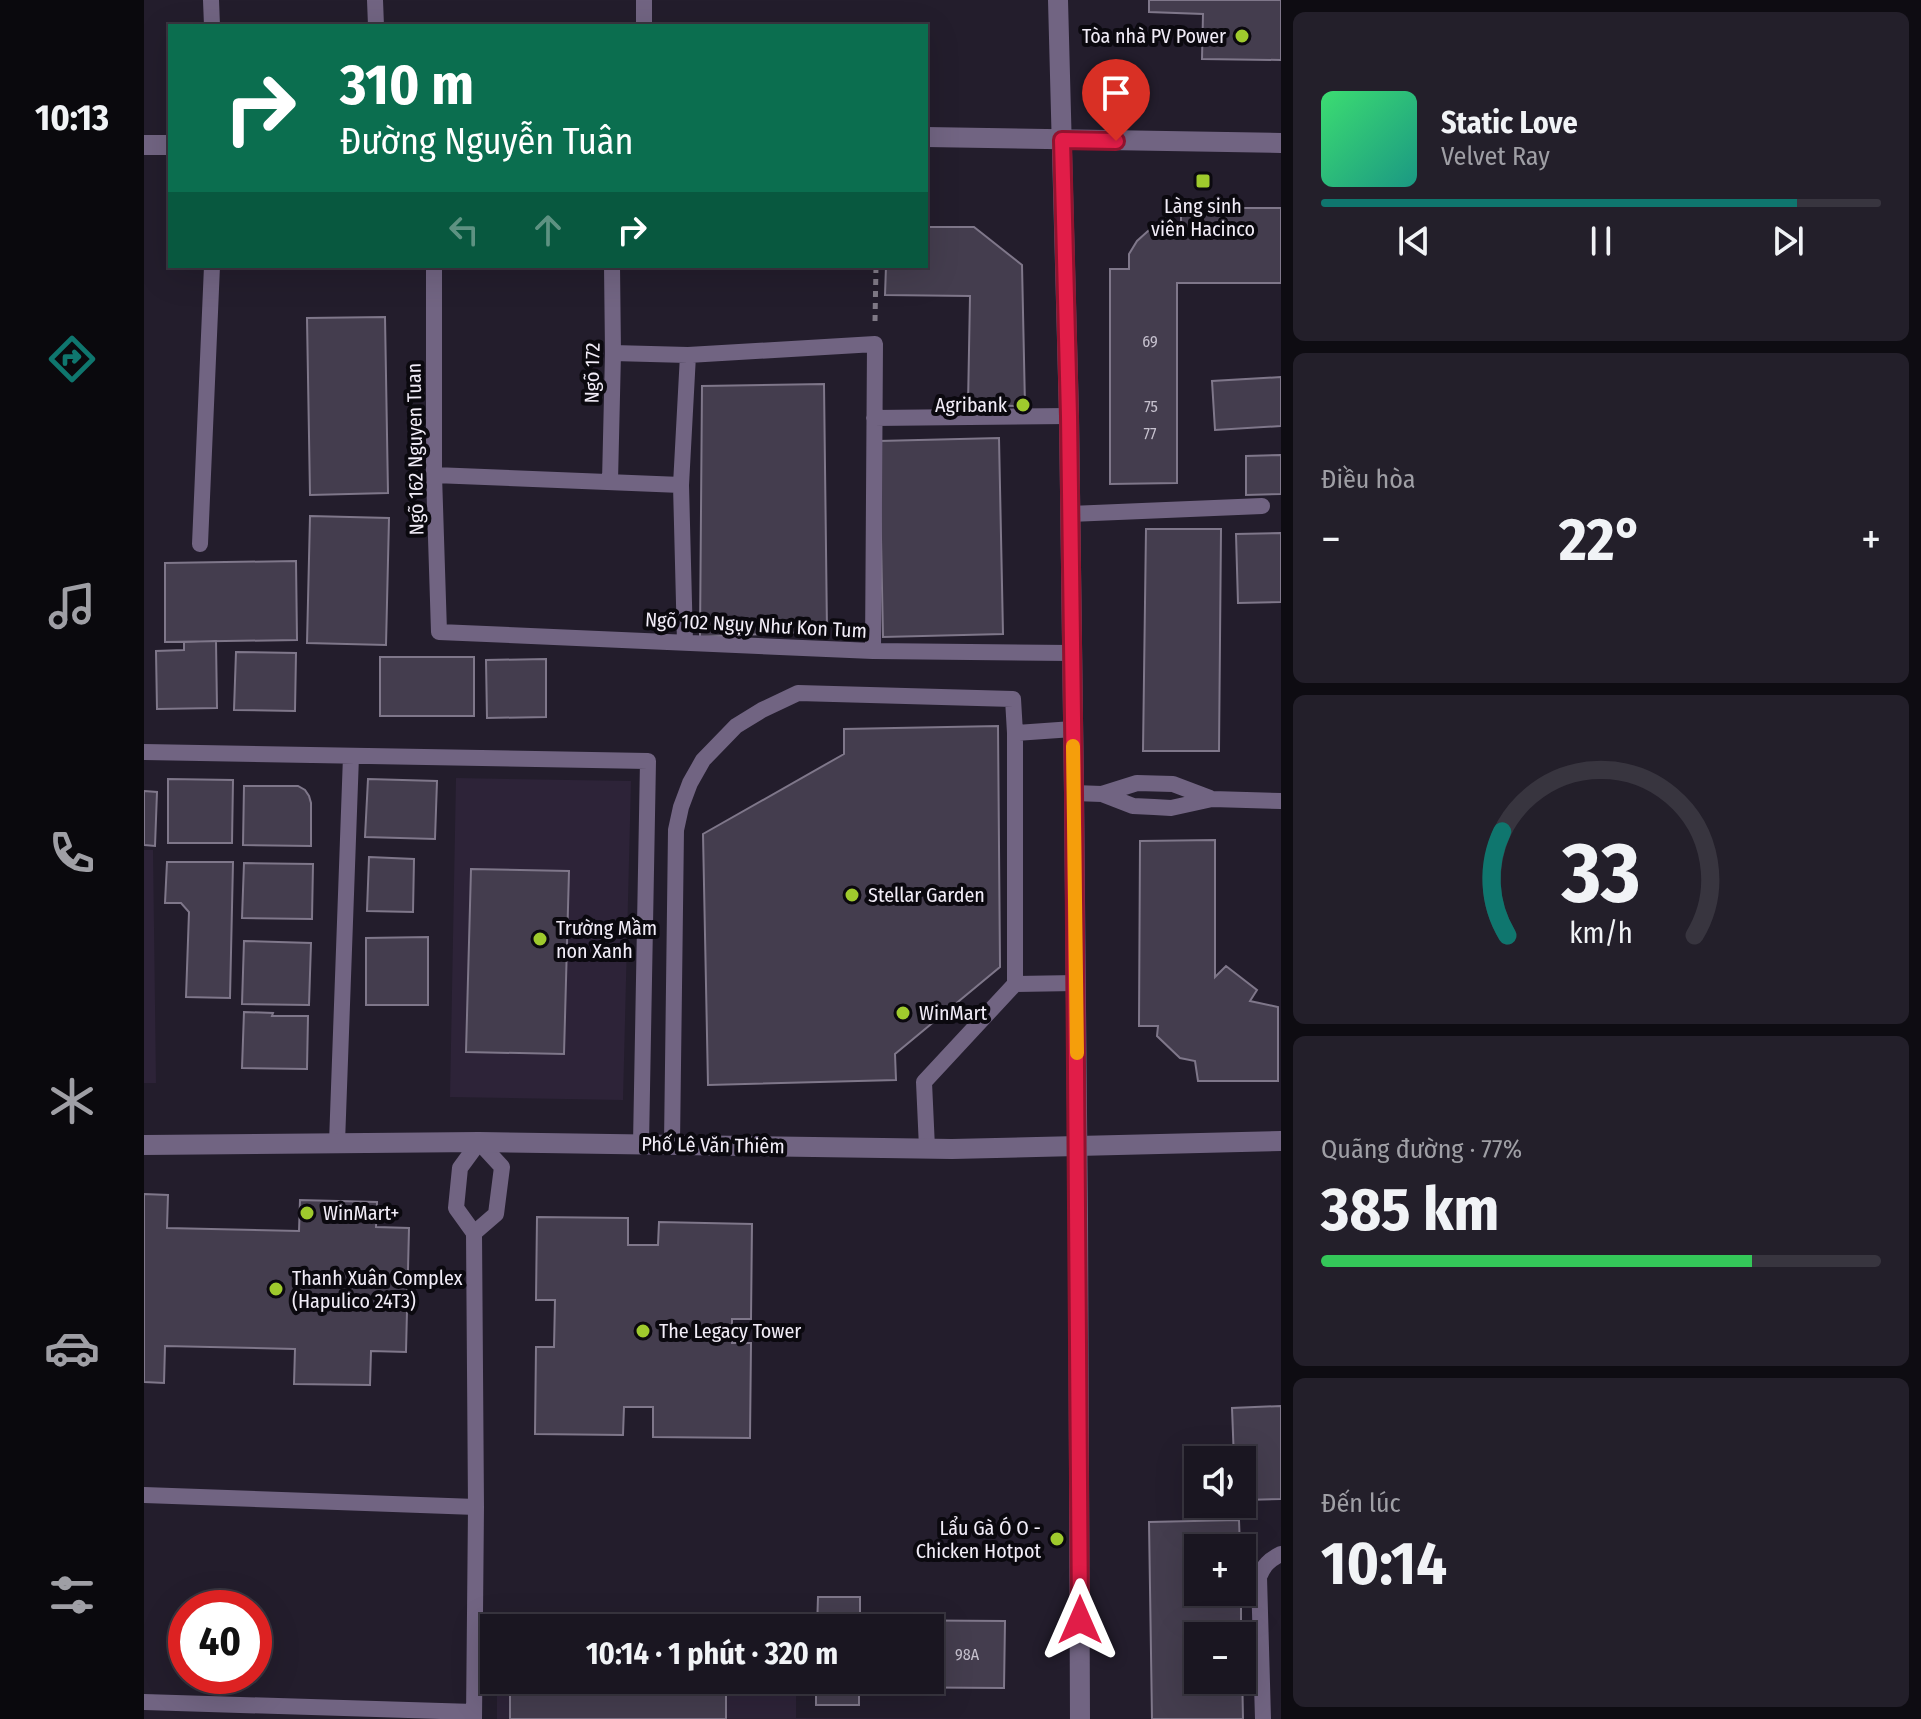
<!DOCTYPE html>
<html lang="vi">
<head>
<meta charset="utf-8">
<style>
	body { margin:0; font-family:"Fira Sans Condensed",sans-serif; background:#231f2a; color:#f1f3f6; height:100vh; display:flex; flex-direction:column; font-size:30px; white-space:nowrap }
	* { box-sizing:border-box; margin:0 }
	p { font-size:26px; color:#9f9fa5 }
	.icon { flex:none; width:44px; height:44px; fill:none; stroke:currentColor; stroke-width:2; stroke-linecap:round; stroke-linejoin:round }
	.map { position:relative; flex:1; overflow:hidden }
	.drawer { display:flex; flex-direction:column; gap:12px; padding:12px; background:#0e0c12; width:640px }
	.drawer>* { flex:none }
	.top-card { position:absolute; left:24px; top:24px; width:760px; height:244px; border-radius:0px; box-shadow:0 8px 32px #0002,0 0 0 2px #38353f; background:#0b6e4f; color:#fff; overflow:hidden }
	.fabs { position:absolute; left:1040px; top:1446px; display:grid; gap:16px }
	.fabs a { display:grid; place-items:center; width:72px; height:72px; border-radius:0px; background:#1a1621; box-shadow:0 8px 32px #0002,0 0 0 2px #38353f; font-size:40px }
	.speed { position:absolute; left:24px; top:1590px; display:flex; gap:16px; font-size:40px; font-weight:700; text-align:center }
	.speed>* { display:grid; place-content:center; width:104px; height:104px; border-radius:50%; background:#1a1621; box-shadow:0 8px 32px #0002,0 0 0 2px #38353f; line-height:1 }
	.speed .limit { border:12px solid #d22; background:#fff; color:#111 }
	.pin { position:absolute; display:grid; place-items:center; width:68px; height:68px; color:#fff; margin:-82px -34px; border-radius:50% 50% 50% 0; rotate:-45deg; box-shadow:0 0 8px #0007 }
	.pin .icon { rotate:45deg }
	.me { position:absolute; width:88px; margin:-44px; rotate:0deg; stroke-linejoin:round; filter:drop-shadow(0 0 6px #0008) }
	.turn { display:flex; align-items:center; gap:28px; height:168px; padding:0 40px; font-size:36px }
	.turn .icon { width:104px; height:104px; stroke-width:2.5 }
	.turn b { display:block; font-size:56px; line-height:68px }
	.lanes { display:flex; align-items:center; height:76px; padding:0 40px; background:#0003; justify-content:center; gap:40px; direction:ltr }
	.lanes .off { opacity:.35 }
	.big { font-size:60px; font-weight:700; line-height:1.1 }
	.drawer .widget { flex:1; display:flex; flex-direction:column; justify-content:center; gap:12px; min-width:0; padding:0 28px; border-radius:12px; background:#231f2a }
	.drawer .dial { align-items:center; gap:0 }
	.dial svg { height:208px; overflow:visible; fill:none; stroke:#38353f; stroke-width:7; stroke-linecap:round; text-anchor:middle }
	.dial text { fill:#f1f3f6; stroke:none }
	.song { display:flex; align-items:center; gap:24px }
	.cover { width:96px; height:96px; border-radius:12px; background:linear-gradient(135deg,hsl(140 70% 55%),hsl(170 70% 35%)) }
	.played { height:8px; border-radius:4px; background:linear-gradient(90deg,#0f766e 85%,#38353f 85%) }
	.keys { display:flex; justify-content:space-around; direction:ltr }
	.heat { display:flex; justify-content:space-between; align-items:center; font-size:44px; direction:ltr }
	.charge { height:12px; border-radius:6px; background:linear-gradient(90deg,#34c759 77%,#38353f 0) }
	.trip { position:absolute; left:336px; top:1614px; width:464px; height:80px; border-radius:0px; background:#1a1621; box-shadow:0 8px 32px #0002,0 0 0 2px #38353f; font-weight:700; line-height:80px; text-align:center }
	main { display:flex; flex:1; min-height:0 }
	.tabs { display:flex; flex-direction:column; width:144px; justify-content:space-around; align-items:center; background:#0a090d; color:#9f9fa5 }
	.tabs .icon { width:56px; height:56px }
	.tabs .on { color:#0f766e }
	.tabs b { font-size:36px; color:#f1f3f6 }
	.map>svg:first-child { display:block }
	.built { fill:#2d2338 }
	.building { fill:#443d4e; stroke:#7f778a; stroke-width:2 }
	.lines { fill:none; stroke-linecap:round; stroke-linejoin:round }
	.path { stroke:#7f7986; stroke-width:5; stroke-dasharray:6 6; stroke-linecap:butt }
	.service { stroke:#716482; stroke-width:16 }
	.minor { stroke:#716482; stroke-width:20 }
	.tertiary { stroke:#716482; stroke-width:20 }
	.route-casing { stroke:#92132f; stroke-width:20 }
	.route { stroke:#e11d48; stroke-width:14 }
	.slow { stroke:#f59e0b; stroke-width:14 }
	.poi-dot { fill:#9fca2d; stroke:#0b090f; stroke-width:3 }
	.labels { text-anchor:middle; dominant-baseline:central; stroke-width:8; stroke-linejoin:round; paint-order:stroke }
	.number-label { font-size:16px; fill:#c6c1ce }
	.poi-label { font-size:20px; fill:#f2edf8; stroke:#0b090f; text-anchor:start }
	.street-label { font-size:20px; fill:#f2edf8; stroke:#0b090f }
</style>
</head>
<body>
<main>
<nav class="tabs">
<b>10:13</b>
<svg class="icon on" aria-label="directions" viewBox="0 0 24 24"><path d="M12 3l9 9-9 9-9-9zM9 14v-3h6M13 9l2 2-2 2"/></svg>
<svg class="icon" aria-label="music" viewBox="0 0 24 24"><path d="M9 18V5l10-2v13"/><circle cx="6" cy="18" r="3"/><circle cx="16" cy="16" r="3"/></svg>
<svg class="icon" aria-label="phone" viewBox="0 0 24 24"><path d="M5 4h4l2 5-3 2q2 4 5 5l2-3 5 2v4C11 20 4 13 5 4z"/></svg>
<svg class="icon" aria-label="climate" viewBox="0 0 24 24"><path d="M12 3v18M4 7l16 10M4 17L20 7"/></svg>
<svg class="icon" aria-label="car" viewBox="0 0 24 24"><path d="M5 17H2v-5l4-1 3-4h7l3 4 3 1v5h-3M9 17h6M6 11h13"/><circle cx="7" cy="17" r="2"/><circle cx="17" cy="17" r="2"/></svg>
<svg class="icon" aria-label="filters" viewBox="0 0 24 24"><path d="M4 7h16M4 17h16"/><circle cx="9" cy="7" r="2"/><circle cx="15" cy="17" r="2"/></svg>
</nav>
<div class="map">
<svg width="1137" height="1719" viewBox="0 0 1137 1719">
	<rect width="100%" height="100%" fill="#231d2c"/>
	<path class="built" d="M312,778L487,781L479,1100L306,1097Z
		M0,850H9L12,1083H0Z
		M353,1680H652V1718L924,1719H353Z"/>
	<path class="building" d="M1005,0H1137V60L1058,59L1059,14L1005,12Z
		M1037,208H1137V283H1033V483L966,484V269H985V254L993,241L1004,231L1016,222L1037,223Z
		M782,227H830L878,265L881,406L824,405L826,296L741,295L742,266H782Z
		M241,317L244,493L166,495L163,318Z
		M1137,377V426L1071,430L1068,381Z
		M680,384L683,631L556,637L558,386Z
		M855,438L859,634L739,637L735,441Z
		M1137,455V494L1102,495V456Z
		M166,516L245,518L242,645L163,643Z
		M1002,529H1077L1075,751H999Z
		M1137,533V602L1094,603L1092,534Z
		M152,561L153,640L21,642V563Z
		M72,641L73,708L13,709L12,651L40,650V642Z
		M92,652L152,653L151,711L90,710Z
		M236,657H330V716H236Z
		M402,659V717L343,718L342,660Z
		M854,726L856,967L751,1054L752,1080L564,1085L559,834L700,754V729Z
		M24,779L89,780L88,843H24Z
		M224,779L293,781L291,839L221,837Z
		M100,786H154L161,790L165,796L167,803V846L99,845Z
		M0,791L13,792L11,846L0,845Z
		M1071,840V977L1082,966L1113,990L1106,1001L1134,1007V1081H1054L1051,1061L1036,1058L1013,1036L1014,1026H995L996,841Z
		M225,857L270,859L269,912L223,911Z
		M23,862H89L86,998L42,997L45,912L37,903H21Z
		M100,863L169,864L168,919L98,918Z
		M327,869L425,871L420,1054L322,1052Z
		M284,937V1005H222V938Z
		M100,941L167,943L165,1005L98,1004Z
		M100,1012L129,1013L128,1016H164L163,1069L98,1068Z
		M0,1194L24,1195L23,1228L155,1231L156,1200L233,1202L232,1227L265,1228L262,1352L227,1351L226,1385L150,1384L151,1349L21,1346L20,1383L0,1382Z
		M393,1217L484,1218V1245H514L515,1222L608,1224L607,1319H588V1343H607L606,1438L509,1437V1407H480L479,1435L391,1434L392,1347H410L411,1300H392Z
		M1137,1406V1499L1098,1500V1460H1090L1088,1408Z
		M1095,1520L1096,1548H1054V1592H1097V1636H1054V1680H1098V1667L1099,1719H1008L1005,1522Z
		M674,1597H716V1620L861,1621L860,1688L715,1687V1705H672V1680H786V1628H673Z
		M366,1680H582V1719H366Z"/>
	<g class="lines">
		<path class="path" d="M731,321L732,266"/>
		<path class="service" d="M67,0L68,26
			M231,0L232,26
			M500,0V26
			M290,266V475L295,632L729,651L927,653
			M469,353L544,355L731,344L729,651
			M730,418L925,416
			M290,475L537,485
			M466,481L469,353L468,266
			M926,514L1118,506
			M56,544L68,266
			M541,642L537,485L544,355
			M0,752L504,761L497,1144
			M930,793L958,794L989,806L1010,807L1027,808L1068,799L1137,801
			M958,794L993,783L1029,784L1066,798
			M871,984L932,983
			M193,1143L207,756
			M528,1144L532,830L537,807L546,783L559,760L592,726L618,710L654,693L869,699L871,733
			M783,1148L780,1082L871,984V733L929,729
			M330,1233L352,1214L358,1167L335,1142L316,1168L312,1208L330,1233L332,1507L330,1719
			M0,1495L332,1507
			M0,1702L330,1712
			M1119,1719L1115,1577C1120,1565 1125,1560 1137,1554"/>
		<path class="minor" d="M0,1145L335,1142L808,1149L1137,1141"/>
		<path class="tertiary" d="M914,0L925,416L930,793L934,1218L936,1719
			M782,137L1137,143
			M0,145H26"/>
	</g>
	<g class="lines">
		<defs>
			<path id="route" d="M936,1620L930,793L925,416L918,140L972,141"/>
		</defs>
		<use href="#route" class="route-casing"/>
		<use href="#route" class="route"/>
		<path class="slow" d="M929,746L933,1053"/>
	</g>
	<g class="poi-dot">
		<circle cx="1098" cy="36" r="8"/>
		<rect x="1051" y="173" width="16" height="16" rx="4"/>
		<circle cx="879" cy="405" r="8"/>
		<circle cx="708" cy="895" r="8"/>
		<circle cx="396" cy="939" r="8"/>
		<circle cx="759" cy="1013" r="8"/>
		<circle cx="163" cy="1213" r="8"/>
		<circle cx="132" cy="1289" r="8"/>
		<circle cx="499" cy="1331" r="8"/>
		<circle cx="913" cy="1539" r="8"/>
	</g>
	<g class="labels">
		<g class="number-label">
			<text x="1006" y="341">69</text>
			<text x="1007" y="406">75</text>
			<text x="1006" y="433">77</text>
			<text x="823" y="1654">98A</text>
		</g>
		<g class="poi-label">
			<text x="1082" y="36" text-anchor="end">Tòa nhà PV Power</text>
			<text x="1059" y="206" text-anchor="middle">Làng sinh<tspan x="1059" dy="23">viên Hacinco</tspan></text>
			<text x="863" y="405" text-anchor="end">Agribank</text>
			<text x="724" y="895">Stellar Garden</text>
			<text x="412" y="928">Trường Mầm<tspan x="412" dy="23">non Xanh</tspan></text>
			<text x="775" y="1013">WinMart</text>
			<text x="179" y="1213">WinMart+</text>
			<text x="148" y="1278">Thanh Xuân Complex<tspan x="148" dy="23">(Hapulico 24T3)</tspan></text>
			<text x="515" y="1331">The Legacy Tower</text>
			<text x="897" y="1528" text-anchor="end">Lẩu Gà Ó O -<tspan x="897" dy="23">Chicken Hotpot</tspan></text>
		</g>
		<g class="street-label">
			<text transform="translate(448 373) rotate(-89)">Ngõ 172</text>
			<text transform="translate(271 449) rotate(-91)">Ngõ 162 Nguyen Tuan</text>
			<text transform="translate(612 625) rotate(3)">Ngõ 102 Ngụy Như Kon Tum</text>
			<text transform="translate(569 1145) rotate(1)">Phố Lê Văn Thiêm</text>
		</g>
	</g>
</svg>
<div class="fabs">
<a><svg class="icon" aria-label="sound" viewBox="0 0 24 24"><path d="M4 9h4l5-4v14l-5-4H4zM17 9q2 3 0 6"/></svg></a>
<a>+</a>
<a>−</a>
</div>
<div class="speed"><div class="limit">40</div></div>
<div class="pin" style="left:972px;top:141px;background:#d93025"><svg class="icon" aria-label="arrive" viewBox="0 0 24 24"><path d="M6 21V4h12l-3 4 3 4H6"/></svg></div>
<svg class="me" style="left:936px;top:1620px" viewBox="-20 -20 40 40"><path d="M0-17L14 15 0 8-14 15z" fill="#e11d48" stroke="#fff" stroke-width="4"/></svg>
<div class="trip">10:14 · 1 phút · 320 m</div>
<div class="top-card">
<div class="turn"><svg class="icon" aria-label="right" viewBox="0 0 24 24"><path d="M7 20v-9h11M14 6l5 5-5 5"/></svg><div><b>310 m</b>Đường Nguyễn Tuân</div></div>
<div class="lanes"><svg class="icon off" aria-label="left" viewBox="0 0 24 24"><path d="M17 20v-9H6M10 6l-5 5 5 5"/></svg><svg class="icon off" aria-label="ahead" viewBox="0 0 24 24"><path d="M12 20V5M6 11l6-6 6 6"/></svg><svg class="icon" aria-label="right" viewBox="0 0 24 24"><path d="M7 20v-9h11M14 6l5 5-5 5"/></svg></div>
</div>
</div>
<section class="drawer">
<div class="widget">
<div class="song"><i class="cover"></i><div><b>Static Love</b><p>Velvet Ray</p></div></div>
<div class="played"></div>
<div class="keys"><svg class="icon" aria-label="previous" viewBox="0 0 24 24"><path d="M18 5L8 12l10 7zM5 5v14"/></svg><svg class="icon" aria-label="pause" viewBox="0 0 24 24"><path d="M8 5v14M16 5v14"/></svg><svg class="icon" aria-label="next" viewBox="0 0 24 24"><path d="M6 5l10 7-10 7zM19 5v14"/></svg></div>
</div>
<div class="widget"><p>Điều hòa</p>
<div class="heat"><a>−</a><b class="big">22°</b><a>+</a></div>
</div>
<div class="widget dial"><svg viewBox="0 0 100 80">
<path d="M14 69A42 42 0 1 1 86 69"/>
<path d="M14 69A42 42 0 0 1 12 29" stroke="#0f766e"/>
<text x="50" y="56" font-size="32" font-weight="700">33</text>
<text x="50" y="72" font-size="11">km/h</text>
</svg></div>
<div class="widget"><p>Quãng đường · 77%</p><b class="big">385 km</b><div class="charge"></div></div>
<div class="widget"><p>Đến lúc</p><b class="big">10:14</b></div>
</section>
</main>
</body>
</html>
